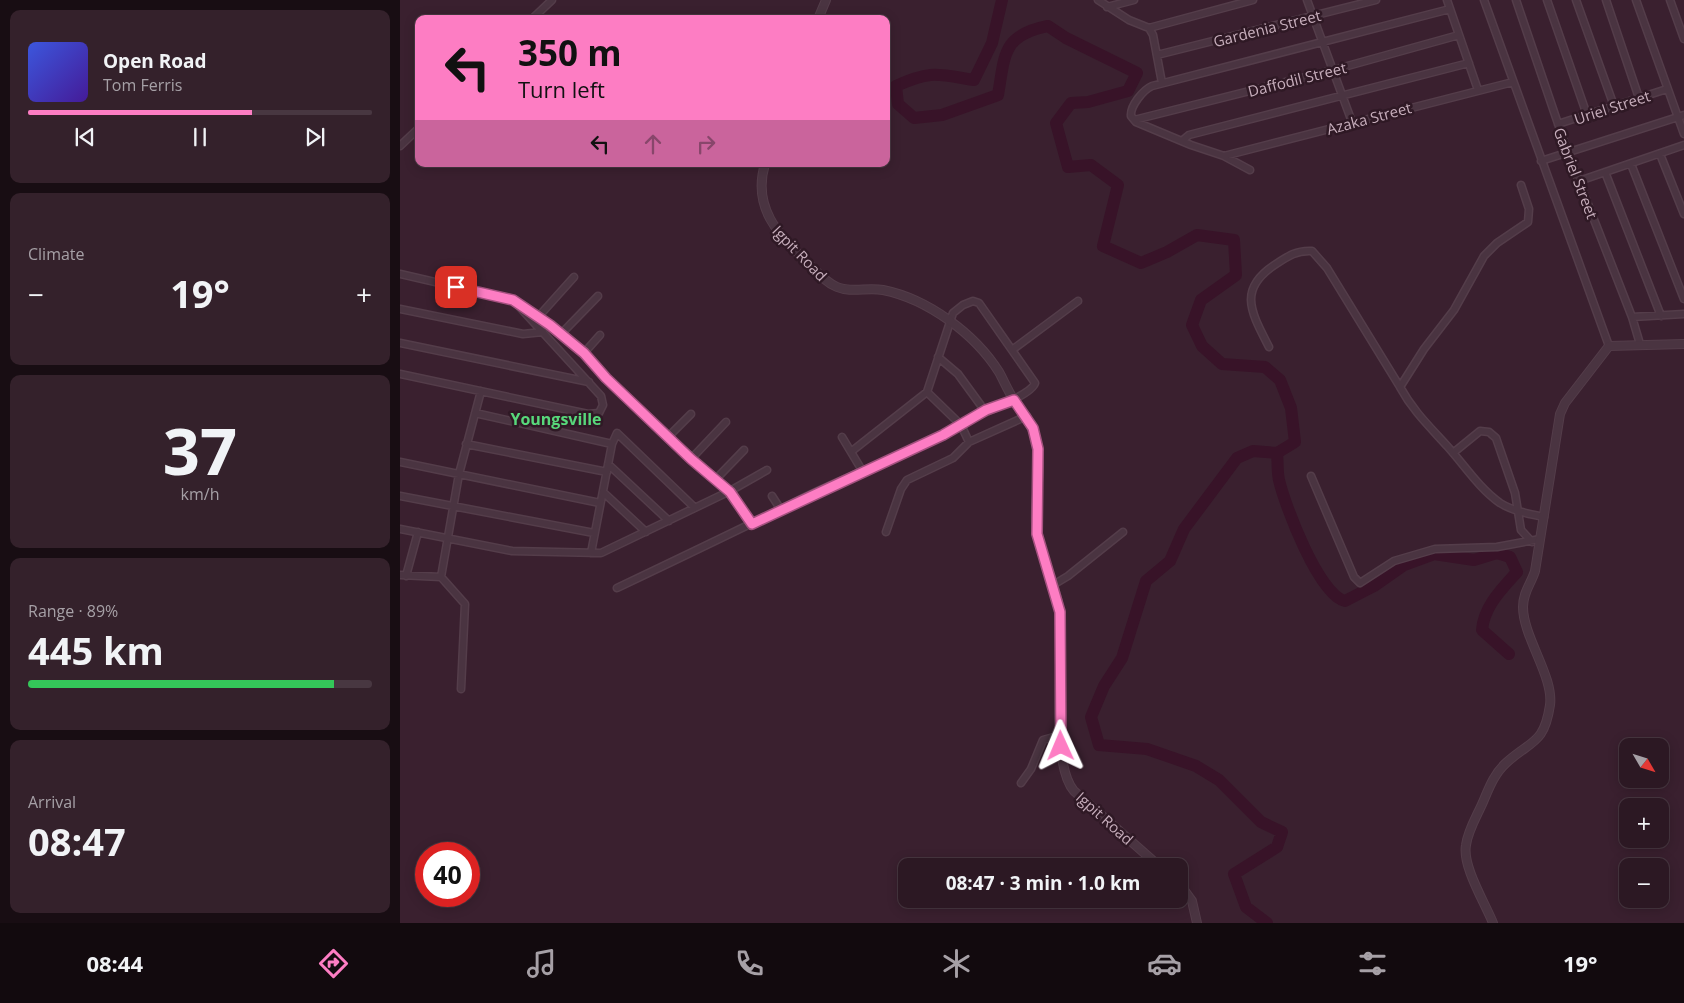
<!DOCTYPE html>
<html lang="en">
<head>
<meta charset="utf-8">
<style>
	body { margin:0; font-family:"Open Sans",sans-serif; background:#34212b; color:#f1f3f6; height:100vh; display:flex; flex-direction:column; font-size:19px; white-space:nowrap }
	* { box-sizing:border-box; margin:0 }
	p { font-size:16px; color:#a6a0a6 }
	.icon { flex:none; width:28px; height:28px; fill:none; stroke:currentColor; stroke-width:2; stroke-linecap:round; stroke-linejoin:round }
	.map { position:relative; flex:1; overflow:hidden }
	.drawer { display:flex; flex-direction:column; gap:10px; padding:10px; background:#180d13; width:400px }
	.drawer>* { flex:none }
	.top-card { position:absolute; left:15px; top:15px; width:475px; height:152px; border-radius:10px; box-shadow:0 2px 12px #0003,0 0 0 1px #483741; background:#fd7dc3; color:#111; overflow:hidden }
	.needle { width:32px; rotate:129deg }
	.controls { position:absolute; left:1219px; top:738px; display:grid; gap:10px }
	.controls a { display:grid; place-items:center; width:50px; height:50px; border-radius:10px; background:#2c1823; box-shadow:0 2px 12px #0003,0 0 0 1px #483741; font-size:25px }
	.speed { position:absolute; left:15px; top:842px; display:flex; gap:10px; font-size:25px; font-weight:700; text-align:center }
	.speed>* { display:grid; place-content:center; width:65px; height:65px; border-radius:50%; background:#2c1823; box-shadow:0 2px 12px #0003,0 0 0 1px #483741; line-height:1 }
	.speed .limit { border:8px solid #d22; background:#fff; color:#111 }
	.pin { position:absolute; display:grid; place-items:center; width:42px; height:42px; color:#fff; margin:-21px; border-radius:10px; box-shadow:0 2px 8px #0006 }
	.me { position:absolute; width:55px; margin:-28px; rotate:359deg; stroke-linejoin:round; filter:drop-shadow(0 0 4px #0008) }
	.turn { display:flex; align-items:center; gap:18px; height:105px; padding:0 20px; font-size:22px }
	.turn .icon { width:65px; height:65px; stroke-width:2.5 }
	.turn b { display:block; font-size:35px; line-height:42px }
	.lanes { display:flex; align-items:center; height:48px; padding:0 20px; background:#0003; justify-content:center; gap:25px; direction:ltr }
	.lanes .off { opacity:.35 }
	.big { font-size:38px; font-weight:700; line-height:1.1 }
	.drawer .card { flex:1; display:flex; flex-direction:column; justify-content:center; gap:8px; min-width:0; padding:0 18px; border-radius:10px; background:#34212b }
	.drawer .dial { align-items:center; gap:0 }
	.dial b { font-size:65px; line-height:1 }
	.song { display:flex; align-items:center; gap:15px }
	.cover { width:60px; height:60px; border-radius:8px; background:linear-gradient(135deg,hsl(230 70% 55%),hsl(260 70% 35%)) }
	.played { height:5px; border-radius:2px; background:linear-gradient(90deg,#fd7dc3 65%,#483741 65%) }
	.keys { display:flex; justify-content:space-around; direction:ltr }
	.heat { display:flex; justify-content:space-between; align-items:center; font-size:28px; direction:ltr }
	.charge { height:8px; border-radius:4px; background:linear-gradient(90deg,#34c759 89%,#483741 0) }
	.trip { position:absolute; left:498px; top:858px; width:290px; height:50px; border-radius:10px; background:#2c1823; box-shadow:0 2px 12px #0003,0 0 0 1px #483741; font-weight:700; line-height:50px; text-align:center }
	.tab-bar { display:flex; height:80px; justify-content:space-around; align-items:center; background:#120a0e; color:#a6a0a6 }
	.tab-bar .icon { width:35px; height:35px }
	.tab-bar .active { color:#fd7dc3 }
	.tab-bar b { font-size:22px; color:#f1f3f6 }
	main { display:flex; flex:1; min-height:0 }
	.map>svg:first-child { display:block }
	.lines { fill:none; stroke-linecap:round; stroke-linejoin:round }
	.river { stroke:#381328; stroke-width:12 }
	.minor-casing { stroke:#543d4a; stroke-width:9 }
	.tertiary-casing { stroke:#543d4a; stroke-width:10 }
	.minor { stroke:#4a3441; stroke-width:6 }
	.tertiary { stroke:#4a3441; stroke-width:8 }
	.route-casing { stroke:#a4517f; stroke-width:12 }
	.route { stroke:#fd7dc3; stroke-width:9 }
	.labels { text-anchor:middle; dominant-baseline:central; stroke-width:5; stroke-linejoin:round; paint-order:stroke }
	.street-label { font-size:15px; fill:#c7aebc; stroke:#2f1925 }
	.neighbourhood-label { font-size:16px; font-weight:bold; fill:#58d87b; stroke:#2f1925 }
</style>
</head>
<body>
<main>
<section class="drawer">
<div class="card">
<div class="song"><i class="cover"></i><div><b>Open Road</b><p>Tom Ferris</p></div></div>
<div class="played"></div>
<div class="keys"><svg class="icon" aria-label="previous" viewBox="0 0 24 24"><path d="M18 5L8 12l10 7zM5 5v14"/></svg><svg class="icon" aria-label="pause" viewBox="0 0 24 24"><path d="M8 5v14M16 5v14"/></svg><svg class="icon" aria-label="next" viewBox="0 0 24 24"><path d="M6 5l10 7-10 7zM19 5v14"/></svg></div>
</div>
<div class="card"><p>Climate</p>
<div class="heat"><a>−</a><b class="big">19°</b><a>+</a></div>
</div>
<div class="card dial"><b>37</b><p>km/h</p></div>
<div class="card"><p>Range · 89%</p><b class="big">445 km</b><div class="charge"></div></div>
<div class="card"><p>Arrival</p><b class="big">08:47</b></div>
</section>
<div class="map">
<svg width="1284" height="923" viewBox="0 0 1284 923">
	<rect width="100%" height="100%" fill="#3a202f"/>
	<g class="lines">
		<path class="river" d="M602,0L592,43L574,80C537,74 531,70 496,86L498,104L514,118L542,115L598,95C605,55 602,35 648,26L666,38L737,73L728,91L688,102L671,103L656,123L668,167L691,165L718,185L703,246L741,263L767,252L797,235L834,240L836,275L801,300L792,325L802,346L822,364L865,367L880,380L891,408L895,442L877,453L853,451L837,458L784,529L770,561L746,581L722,658L704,686L691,717L699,745L747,749L796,766L819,780L861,822L882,832L877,847L834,874L846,907L867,923
			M877,453C878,462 877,471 879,480C885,506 919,595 945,601L974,586L1004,565L1034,554L1074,560L1097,553L1110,557L1117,572C1102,589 1084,606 1082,630L1109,654"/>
		<defs>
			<path id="minor" d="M698,0L729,20L749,28L753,35L762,83
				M907,0L952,122
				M1047,0L1078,90
				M1084,0L1209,346
				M1116,0L1168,153L1232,317L1240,344
				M1147,0L1187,115
				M1176,0L1214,106
				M1206,0L1239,98
				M1236,0L1284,134
				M1270,0L1284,39
				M707,7L734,0
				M132,19L152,0
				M749,28L853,0
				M757,55L976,0
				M734,120L933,70L1059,35
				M1158,124L1267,89
				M783,140L789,135L1069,63
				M0,146L19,128
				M1260,154L1284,214
				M824,156L1113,82
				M1141,161L1284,115
				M1231,164L1284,299
				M850,170L824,156L791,145L736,122L731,116C730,106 743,90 752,86L1050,9
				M1205,172L1261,316
				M1179,181L1284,145
				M1121,185L1129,209L1128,222L1097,243L1084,256L1054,310L1024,349L1000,387C1013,411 1030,427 1048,447C1065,466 1079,488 1100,503C1113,511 1129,514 1144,517
				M0,274L113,300L139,316L184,353L205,378L246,417L330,491L353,524
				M0,309L123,334L143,332
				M139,316L174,277
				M1232,317L1284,314
				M161,334L198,296
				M0,343L189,382
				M869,347C851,312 837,289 876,264C888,256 897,250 912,251L927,268L1000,387
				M612,350L678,301
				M184,353L200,335
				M538,357L558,374L585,411
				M0,374L188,414L199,413L203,405L201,396L115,302
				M527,392L561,425L569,442L627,416
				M75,413L212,444
				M268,437L291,414
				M442,437L463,472
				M66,444L207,472
				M1053,453L1080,431L1089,432L1096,438L1115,493L1121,530L1132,542
				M291,459L326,422
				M0,462L200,503
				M208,464L269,521
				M911,476L954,577L960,583L994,561L1035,549L1097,547L1140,539
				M316,479L344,450
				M203,492L246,532
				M0,496L194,533
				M372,496L381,510
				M0,529L112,551L201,553L330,491L367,470
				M486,532L501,489L507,480L553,458L569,442
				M191,553L212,444L217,433L295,508
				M0,575L41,577L59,474L81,391
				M6,576L18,532
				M41,577L65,604L61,689
				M653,585L668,576L723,532
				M217,588C280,558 343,528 405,497C459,471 515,451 567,421C581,413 631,396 635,383L579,303L573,301L563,305L553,313L527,392L452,451
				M621,783L631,769L643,740L661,735"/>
			<path id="tertiary" d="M418,19L426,0
				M365,164C352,207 378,235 407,262C416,271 425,282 437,287C451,293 468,287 483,290C528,299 575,334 599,372C604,381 608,391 614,400C629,422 639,435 639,464C639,487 633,511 637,534C642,561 657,586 660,613C664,655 649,762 674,791L759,866
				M779,883L792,901L797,923
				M1093,923C1085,903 1062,866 1066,845C1068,830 1077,816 1083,802C1089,788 1094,774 1106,763C1131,740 1144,745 1150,705C1154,677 1123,637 1123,607C1123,592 1131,584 1135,571L1160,414L1165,403L1209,346L1284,344"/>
		</defs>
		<use href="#minor" class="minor-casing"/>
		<use href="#tertiary" class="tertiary-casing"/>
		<use href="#minor" class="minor"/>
		<use href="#tertiary" class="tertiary"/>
	</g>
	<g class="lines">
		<defs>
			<path id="route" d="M56,287L113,300L150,325L184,353L206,378L291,459L330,492L352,524L543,435L586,410L614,400L633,428L638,449L637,534L660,612L661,746"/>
		</defs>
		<use href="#route" class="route-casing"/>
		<use href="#route" class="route"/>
	</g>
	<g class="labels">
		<g class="street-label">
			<text transform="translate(867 28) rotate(-14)">Gardenia Street</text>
			<text transform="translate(897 79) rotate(-14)">Daffodil Street</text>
			<text transform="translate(1212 107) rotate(-18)">Uriel Street</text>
			<text transform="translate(969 118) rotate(-15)">Azaka Street</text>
			<text transform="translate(1176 173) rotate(69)">Gabriel Street</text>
			<text transform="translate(400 253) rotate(46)">Igpit Road</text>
			<text transform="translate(705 818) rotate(42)">Igpit Road</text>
		</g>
		<g class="neighbourhood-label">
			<text x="156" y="419">Youngsville</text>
		</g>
	</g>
</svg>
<div class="controls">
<a><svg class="needle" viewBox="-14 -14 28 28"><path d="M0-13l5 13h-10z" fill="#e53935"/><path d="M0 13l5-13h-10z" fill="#a6a0a6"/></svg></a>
<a>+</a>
<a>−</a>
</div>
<div class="speed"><div class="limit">40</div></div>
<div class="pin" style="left:56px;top:287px;background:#d93025"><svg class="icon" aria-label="arrive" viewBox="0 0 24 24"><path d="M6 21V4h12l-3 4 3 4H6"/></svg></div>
<svg class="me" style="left:661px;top:746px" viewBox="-20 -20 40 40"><path d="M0-17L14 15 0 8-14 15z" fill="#fd7dc3" stroke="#fff" stroke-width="4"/></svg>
<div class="trip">08:47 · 3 min · 1.0 km</div>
<div class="top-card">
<div class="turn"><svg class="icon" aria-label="left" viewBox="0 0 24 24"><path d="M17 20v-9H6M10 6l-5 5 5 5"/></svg><div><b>350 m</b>Turn left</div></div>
<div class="lanes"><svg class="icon" aria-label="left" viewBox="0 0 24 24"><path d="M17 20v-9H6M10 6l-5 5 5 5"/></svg><svg class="icon off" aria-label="ahead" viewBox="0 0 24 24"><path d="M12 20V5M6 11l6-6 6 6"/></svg><svg class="icon off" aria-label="right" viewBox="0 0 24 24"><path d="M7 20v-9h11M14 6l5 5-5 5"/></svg></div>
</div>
</div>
</main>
<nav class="tab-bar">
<b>08:44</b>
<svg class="icon active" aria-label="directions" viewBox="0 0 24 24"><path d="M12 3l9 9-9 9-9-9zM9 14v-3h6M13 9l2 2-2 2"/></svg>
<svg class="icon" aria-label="music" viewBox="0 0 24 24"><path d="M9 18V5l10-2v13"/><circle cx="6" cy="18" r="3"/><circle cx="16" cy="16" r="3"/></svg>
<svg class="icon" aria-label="phone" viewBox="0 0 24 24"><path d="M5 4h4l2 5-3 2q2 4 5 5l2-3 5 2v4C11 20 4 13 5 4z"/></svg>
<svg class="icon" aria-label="climate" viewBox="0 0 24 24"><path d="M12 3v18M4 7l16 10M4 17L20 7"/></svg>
<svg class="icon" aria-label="car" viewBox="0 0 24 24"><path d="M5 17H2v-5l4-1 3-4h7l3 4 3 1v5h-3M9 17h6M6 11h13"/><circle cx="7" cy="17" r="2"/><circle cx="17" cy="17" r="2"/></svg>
<svg class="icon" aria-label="filters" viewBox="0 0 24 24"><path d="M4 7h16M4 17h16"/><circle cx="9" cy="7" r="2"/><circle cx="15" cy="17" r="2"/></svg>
<b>19°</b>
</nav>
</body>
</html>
